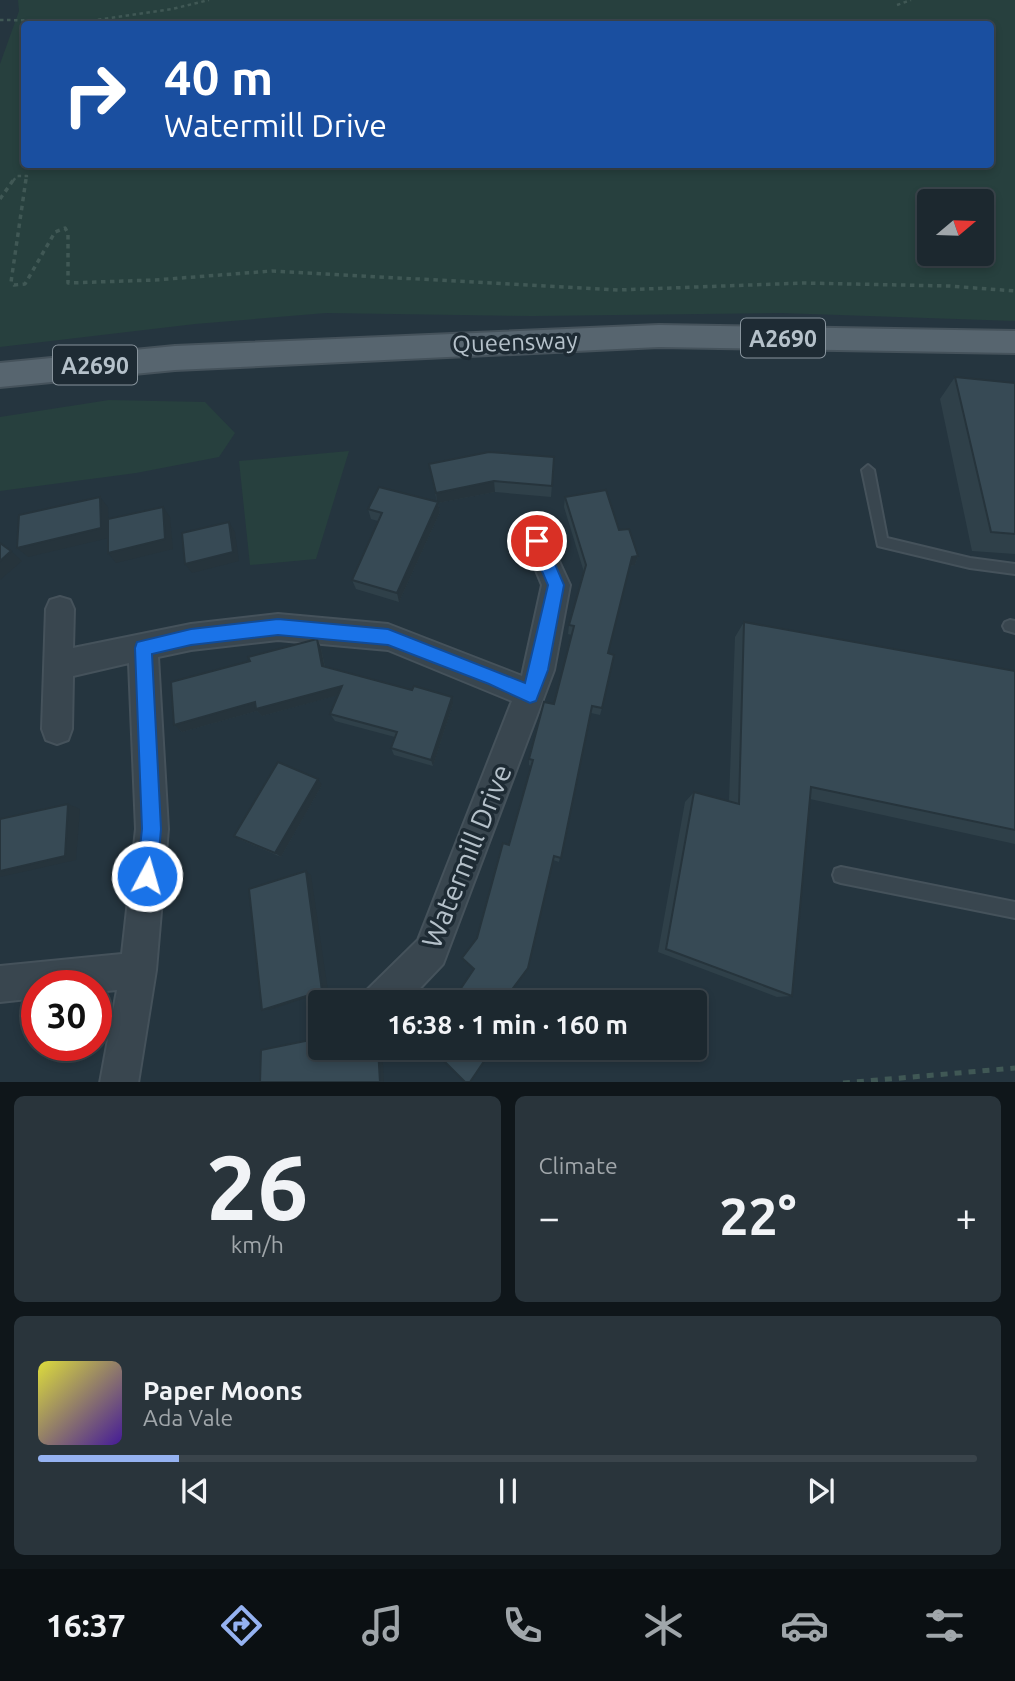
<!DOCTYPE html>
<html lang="en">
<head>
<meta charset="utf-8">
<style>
	body { margin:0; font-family:Ubuntu,sans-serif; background:#29343b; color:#f1f3f6; height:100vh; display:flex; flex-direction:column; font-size:26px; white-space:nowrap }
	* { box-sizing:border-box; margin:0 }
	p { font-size:23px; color:#a0a6aa }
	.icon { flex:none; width:38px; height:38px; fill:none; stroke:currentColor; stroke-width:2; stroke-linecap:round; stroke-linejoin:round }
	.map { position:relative; height:1082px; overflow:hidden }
	.side { display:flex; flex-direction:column; gap:14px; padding:14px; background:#0f161a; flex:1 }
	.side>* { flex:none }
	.banner { position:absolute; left:21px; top:21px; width:973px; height:147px; border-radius:7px; box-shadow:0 4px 10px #0003,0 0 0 2px #3a444b; background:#1a4fa0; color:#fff; overflow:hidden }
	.needle { width:46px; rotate:71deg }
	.buttons { position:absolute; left:917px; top:189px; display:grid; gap:14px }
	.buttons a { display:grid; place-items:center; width:77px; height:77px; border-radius:7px; background:#1c282f; box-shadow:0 4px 10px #0003,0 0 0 2px #3a444b; font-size:35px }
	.speed { position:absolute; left:21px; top:970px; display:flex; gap:14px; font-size:35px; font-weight:700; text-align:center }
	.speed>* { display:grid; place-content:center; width:91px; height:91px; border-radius:50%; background:#1c282f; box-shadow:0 4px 10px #0003,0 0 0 2px #3a444b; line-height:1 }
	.speed .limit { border:10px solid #d22; background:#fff; color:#111 }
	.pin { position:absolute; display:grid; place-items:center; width:60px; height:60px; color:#fff; margin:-30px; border:4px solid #fff; border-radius:50%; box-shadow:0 2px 7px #0007 }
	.me { position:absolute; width:77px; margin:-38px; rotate:6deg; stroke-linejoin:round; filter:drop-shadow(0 0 5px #0008) }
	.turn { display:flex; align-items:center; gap:24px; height:147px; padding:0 28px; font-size:32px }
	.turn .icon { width:91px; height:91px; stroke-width:2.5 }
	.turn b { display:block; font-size:49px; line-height:60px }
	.big { font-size:52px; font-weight:600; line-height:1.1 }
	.side .card { flex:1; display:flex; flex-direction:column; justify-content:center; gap:10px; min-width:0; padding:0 24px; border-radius:10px; background:#29343b }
	.side .dial { align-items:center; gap:0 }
	.dial b { font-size:91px; line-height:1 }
	.song { display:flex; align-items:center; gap:21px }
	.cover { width:84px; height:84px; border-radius:10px; background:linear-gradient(135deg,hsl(60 70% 55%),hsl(260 70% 35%)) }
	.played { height:7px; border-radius:4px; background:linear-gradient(90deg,#95b2f1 15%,#3a444b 15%) }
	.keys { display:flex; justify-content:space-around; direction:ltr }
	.heat { display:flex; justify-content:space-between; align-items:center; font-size:38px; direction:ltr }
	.side .tiles { flex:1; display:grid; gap:14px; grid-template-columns:1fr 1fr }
	.card:last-child { grid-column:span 2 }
	.trip { position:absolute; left:308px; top:990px; width:399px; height:70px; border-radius:7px; background:#1c282f; box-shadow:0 4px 10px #0003,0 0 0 2px #3a444b; font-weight:600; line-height:70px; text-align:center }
	.menu { display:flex; height:112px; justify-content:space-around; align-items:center; background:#0b1013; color:#a0a6aa }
	.menu .icon { width:49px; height:49px }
	.menu .active { color:#95b2f1 }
	.menu b { font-size:32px; color:#f1f3f6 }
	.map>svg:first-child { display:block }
	.green { fill:#27403e; fill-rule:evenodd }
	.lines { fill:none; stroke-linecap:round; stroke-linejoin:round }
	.lane-casing { stroke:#45525b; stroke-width:4 }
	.street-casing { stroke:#45525b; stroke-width:4 }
	.primary-casing { stroke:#45525b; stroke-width:4 }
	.path-far2 { stroke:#405855; stroke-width:2.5; stroke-dasharray:3.5 3.5; stroke-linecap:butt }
	.path-far1 { stroke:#405855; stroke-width:3.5; stroke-dasharray:4.5 4.5; stroke-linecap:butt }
	.path { stroke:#405855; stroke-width:5; stroke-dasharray:7 7; stroke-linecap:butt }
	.lane { fill:#39464f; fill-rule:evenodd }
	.street { fill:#39464f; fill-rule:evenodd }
	.primary { fill:#57656f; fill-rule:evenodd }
	.wall { fill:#2f4049 }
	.shaded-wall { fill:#26343c }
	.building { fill:#374a55; stroke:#26343c; stroke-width:2 }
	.route { fill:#1a73e8; stroke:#114b97; stroke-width:2 }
	.labels { text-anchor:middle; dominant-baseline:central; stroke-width:7; stroke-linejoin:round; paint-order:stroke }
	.shield { fill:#1e2b34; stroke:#88949d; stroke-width:2 }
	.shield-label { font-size:23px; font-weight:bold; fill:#b5c1ca }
	.street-label { font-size:24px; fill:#b5c1ca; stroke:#1e2b34 }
	.near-street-label { font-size:28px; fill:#b5c1ca; stroke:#1e2b34 }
</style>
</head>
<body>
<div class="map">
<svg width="1015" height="1083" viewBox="0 0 1015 1083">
	<rect width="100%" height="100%" fill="#25353f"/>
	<path class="green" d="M18,0H1015V321L781,313L533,316L326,313L195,324L0,347V64L19,11ZM24,24H990V164H24ZM929,201H982V254H929Z
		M109,400L205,402L235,433L219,457L136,473L0,491V417Z
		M349,451L316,559L250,565L239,461Z"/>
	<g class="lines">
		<defs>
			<path id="lane" d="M868,465L874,470L887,538L970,558L1015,564V574L970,568L878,546L862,470Z
				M1010,620L1015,621V633L1005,630L1003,626L1005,622Z
				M841,867L1015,902V918L841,883L835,881L833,875L835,869Z"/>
			<path id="street" d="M537,530L546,533L570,585L554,670L443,964L406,1003H362L367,990L418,940L512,701L388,650L278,640L191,650L158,657L168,829L156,970L138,1083H100L117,990L96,992V985H37V998L0,1002V966L122,954L136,829L129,663L73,676L72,729L68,740L57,744L46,740L42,729L46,609L50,600L60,597L70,600L74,609L73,648L191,624L278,614L388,624L522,676L542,585L524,541L528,533Z"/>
			<path id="primary" d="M659,325L1015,331V353L659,347L175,370L0,387V363L175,346Z"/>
		</defs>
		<use href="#lane" class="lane-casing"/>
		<use href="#street" class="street-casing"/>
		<use href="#primary" class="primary-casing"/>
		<path class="path-far2" d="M897,5L911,0
			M0,20L89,21L172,9L209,0
			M13,181L17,176H27L26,181"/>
		<path class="path-far1" d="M26,179L11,282L14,285L25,284L55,232L65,228L68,233V283L155,280L272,271L618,290L803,283L949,286L1015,291
			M0,199L14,179"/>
		<path class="path" d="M843,1083L1015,1068"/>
		<use href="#lane" class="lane"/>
		<use href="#street" class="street"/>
		<use href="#primary" class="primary"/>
	</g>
	<path class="wall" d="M955,377L1015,383V554L972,551L940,399Z
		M554,457L551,497L495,492L438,503L440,512L399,602L356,589L352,580L378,521L371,519L368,509L437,502L429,464Z
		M565,497L619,530L638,556L635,565L629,566L608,653L602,708L600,715L591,713L559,862L553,860L474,969L477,938L509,845L531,766L529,765V759L554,704L572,635L568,634L569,625L584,572L564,507Z
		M744,622L1015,671V844L810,799L792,996L777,997L658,952L685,802L694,792L729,801L735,637Z
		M317,639L321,648L325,667L453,704L433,766L394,755L391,748L395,737L335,721L330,714L338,695L262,716L257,711L182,732L174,725L250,661Z
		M322,785L281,857L241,840L234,836Z"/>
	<path class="shaded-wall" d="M494,481L495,492L438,503L440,512L399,602L397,593L437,503L436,493Z
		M100,497L108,507L109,538L28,557L17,548Z
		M163,507L170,517L173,549L116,563L108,553Z
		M229,522L235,532L239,561L192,573L185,564Z
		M11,551L22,561L0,580V561Z
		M638,556L635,565L629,566L632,557Z
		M317,639L321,648L326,674L322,666Z
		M342,686L346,693L262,716L257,711L182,732L174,725L255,702Z
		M452,697L453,704L433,766L431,760Z
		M318,779L322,785L281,857L275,853Z
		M68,804L80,809L76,860L0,877V871Z
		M306,871L311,875L328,991L269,1010H262Z
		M378,1048H382L384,1082H380Z"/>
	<path class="building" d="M955,377L1015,383V534L991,532Z
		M489,452L554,457L552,486L494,481L436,493L429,464Z
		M379,487L438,502L397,593L352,580L382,513L368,509Z
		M606,490L619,530L629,529L638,556L632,557L608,653L614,655L602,708L592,706L561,858L554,856L528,968L505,999L509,1003H451L474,969L462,958L477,938L503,843L509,845L533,760L529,759L544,702L554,704L574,626L569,625L586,565L565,497Z
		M100,497L101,528L17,548L19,515Z
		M163,507L165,539L108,553V519Z
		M229,522L233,552L185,564L182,533Z
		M0,543L11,551L0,561Z
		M744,622L1015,671V830L811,787L792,996L666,949L694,792L739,804Z
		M317,639L322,666L412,690L414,686L452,697L431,760L391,748L397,732L330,714L342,686L256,709L255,702L174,725L171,682L250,661L248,657Z
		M278,762L318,779L275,853L234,836Z
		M68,804L65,856L0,871V819Z
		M306,871L322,991L262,1010L249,889Z
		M320,1038V1048H378L380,1082H260L261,1050Z
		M431,1048H493L470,1082H465Z"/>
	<path class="route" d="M537,534L543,536L564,585L548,670L536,701L530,703L489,684L388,645L278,635L191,645L152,654L161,829L157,876L154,883L147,886L140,883L137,876L142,829L135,648L137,642L191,629L278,619L388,629L525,683L548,585L529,541L531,536Z"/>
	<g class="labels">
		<g class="shield">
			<rect x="741" y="318.5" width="84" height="39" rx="5"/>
			<rect x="53" y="345.5" width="84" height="39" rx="5"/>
		</g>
		<g class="shield-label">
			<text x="783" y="338">A2690</text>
			<text x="95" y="365">A2690</text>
		</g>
		<g class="street-label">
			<text transform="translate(515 342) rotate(-2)">Queensway</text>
		</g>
		<g class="near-street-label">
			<text transform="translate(466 856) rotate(-68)">Watermill Drive</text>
		</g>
	</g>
</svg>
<div class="buttons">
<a><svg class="needle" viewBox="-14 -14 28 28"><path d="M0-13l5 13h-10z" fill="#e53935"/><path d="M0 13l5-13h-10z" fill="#a0a6aa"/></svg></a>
</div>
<div class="speed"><div class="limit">30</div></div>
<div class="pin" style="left:537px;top:541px;background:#d93025"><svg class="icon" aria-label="arrive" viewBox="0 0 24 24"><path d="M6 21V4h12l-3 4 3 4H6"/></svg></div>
<svg class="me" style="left:147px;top:876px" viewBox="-20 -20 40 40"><circle r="17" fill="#1a73e8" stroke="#fff" stroke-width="3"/><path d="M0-11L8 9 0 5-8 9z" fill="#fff"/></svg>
<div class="trip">16:38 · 1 min · 160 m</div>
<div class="banner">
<div class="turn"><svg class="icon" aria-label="right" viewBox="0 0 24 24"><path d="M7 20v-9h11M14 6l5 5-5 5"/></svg><div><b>40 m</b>Watermill Drive</div></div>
</div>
</div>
<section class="side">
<div class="tiles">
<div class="card dial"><b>26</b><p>km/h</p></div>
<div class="card"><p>Climate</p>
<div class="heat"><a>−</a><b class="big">22°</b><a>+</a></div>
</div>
<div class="card">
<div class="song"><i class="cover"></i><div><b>Paper Moons</b><p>Ada Vale</p></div></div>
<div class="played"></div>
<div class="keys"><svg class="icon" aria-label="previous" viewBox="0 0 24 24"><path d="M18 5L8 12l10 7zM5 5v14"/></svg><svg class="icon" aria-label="pause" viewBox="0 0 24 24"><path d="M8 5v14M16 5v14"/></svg><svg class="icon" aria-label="next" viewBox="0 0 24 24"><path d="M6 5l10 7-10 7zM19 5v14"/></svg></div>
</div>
</div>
</section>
<nav class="menu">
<b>16:37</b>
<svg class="icon active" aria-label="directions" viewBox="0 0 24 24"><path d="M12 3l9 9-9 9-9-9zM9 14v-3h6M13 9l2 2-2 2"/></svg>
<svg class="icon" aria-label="music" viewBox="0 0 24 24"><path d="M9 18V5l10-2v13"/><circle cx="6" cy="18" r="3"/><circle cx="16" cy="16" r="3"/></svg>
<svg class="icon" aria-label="phone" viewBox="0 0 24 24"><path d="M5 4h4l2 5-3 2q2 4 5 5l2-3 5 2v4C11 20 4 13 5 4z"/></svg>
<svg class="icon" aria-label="climate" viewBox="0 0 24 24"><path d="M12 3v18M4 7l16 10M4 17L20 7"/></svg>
<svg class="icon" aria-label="car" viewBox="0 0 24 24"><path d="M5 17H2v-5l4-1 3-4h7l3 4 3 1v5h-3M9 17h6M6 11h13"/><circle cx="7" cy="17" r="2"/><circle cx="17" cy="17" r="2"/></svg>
<svg class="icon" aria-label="filters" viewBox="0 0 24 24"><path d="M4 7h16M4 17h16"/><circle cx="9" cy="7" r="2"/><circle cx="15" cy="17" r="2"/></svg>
</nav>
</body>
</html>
